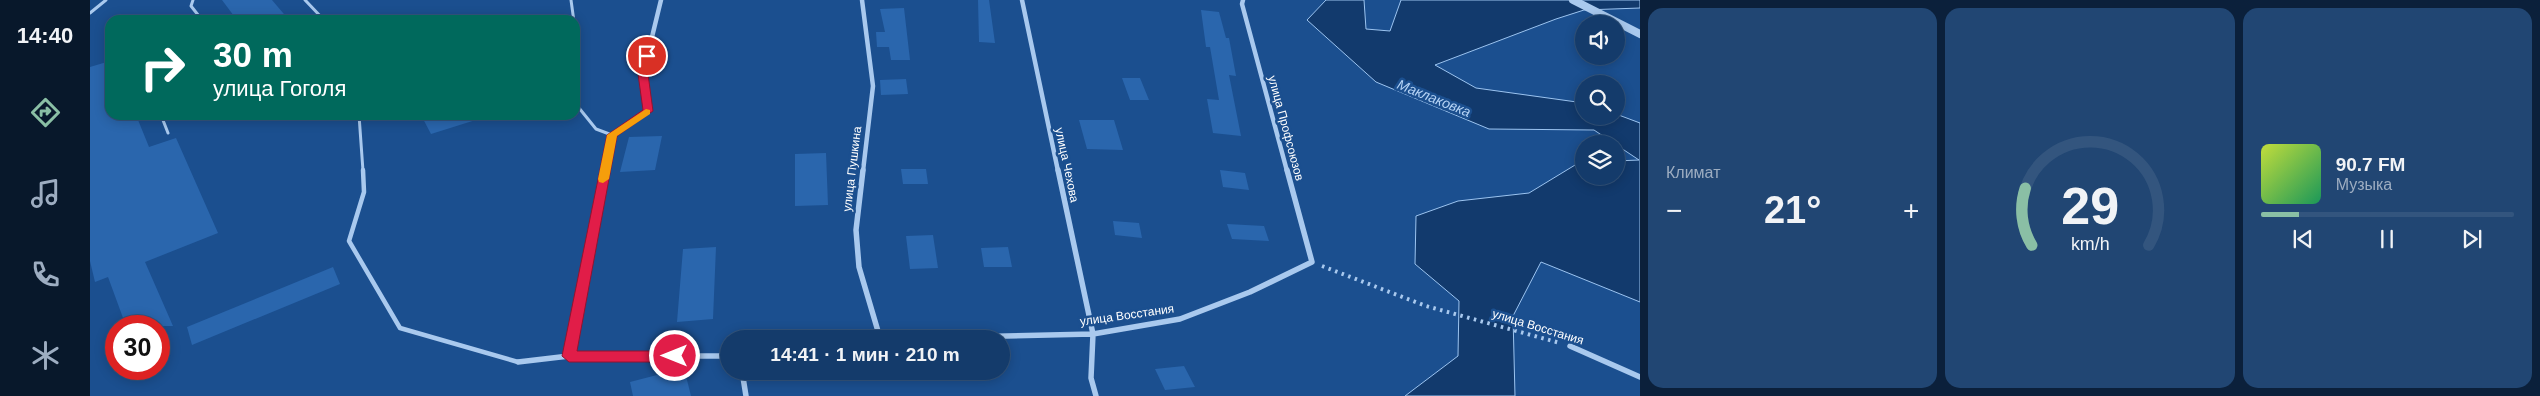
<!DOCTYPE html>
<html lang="ru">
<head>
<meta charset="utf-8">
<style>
	body { margin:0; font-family:Arial,sans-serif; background:#214673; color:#f1f3f6; height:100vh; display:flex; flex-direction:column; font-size:19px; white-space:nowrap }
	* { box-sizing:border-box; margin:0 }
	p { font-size:16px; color:#9dadc1 }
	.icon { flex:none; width:28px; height:28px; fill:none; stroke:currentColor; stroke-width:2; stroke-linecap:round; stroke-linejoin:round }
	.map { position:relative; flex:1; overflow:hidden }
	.drawer { display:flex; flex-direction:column; gap:8px; padding:8px; background:#0b203b; width:900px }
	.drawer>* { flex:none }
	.guide { position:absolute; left:15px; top:15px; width:475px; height:105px; border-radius:15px; box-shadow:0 2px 12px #0003,0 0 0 1px #33557e; background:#00695c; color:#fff; overflow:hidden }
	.buttons { position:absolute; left:1485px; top:15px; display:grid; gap:10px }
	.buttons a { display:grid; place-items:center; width:50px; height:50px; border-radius:50%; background:#143b6b; box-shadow:0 2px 12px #0003,0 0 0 1px #33557e; font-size:25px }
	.speed { position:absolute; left:15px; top:315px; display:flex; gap:10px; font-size:25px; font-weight:700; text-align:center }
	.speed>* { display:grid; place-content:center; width:65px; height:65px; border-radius:50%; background:#143b6b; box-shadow:0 2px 12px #0003,0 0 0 1px #33557e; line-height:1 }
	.speed .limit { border:8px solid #d22; background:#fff; color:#111 }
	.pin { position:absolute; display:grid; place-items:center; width:42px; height:42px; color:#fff; margin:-21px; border:2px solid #fff; border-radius:50%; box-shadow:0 1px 5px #0007 }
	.me { position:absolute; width:55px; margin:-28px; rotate:270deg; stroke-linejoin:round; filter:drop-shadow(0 0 4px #0008) }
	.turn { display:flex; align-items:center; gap:18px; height:105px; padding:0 25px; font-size:22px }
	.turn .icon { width:65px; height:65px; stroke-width:2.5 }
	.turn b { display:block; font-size:35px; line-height:42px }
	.big { font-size:38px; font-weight:700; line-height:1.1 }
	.drawer .widget { flex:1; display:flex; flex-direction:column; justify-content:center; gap:8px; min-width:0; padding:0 18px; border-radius:15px; background:#214673 }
	.drawer .dial { align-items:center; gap:0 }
	.dial svg { height:130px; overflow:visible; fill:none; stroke:#33557e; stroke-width:7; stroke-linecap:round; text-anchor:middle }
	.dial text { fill:#f1f3f6; stroke:none }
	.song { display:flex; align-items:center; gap:15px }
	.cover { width:60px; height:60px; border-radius:8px; background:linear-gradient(135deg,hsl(70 70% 55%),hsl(150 70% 35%)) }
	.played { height:5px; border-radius:2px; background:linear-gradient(90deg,#8abfa5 15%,#33557e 15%) }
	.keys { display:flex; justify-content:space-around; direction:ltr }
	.heat { display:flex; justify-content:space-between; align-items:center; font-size:28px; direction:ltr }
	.drawer .tiles { flex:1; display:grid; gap:8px; grid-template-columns:repeat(3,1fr) }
	.trip { position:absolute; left:630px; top:330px; width:290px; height:50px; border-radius:25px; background:#143b6b; box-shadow:0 2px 12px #0003,0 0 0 1px #33557e; font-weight:700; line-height:50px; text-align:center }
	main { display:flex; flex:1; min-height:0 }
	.tabs { display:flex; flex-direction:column; width:90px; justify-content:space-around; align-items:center; background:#08182b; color:#9dadc1 }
	.tabs .icon { width:35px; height:35px }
	.tabs .selected { color:#8abfa5 }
	.tabs b { font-size:22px; color:#f1f3f6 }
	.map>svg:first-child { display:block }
	.water { fill:#123a6d; stroke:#9cc4f0 }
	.building { fill:#2a66ad }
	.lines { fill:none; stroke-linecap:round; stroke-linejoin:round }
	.path { stroke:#a9c9ee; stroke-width:4; stroke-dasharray:2.5 4.5; stroke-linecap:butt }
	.service-far1 { stroke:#a9c9ee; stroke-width:3 }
	.service { stroke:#a9c9ee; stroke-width:4.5 }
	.minor-far1 { stroke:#a9c9ee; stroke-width:4.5 }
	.minor { stroke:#a9c9ee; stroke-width:5.5 }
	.tertiary { stroke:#a9c9ee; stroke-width:8 }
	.route { fill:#e11d48; stroke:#92132f }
	.slow { fill:#f59e0b }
	.labels { text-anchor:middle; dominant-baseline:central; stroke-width:5; stroke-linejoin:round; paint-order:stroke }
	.street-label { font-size:12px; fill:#fff; stroke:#1b4f8f }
	.water-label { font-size:14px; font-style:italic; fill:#b5d3f5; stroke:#1b4f8f }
</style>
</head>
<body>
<main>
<nav class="tabs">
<b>14:40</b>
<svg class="icon selected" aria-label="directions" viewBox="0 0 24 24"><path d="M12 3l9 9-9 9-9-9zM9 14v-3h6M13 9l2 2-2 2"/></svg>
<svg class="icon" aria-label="music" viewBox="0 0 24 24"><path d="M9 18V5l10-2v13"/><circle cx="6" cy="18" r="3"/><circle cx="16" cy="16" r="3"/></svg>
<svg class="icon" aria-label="phone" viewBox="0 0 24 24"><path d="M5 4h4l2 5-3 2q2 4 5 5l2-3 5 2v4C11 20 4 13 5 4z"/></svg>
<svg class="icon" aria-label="climate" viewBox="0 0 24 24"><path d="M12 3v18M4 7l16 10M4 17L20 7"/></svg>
</nav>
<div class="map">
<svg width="1550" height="396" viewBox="0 0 1550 396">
	<rect width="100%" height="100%" fill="#1b4f8f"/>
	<path class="water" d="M1236,0H1274L1276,29L1300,31L1311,0H1550V8L1494,10L1466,19L1345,65L1386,88L1494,103V116H1526V114L1550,123V302L1451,262L1423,316L1425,396H1315L1368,356L1369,301L1325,264L1326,216L1368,201L1439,193L1490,162L1494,161V176H1526V161L1549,160L1504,130L1399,129L1286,82L1217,20Z"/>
	<path class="building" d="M132,0H182L199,20H147Z
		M888,0H899L905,43L889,42Z
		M814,8L820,60H801L799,47H787L786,32H795L790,9Z
		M1111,10L1129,12L1136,38H1139L1146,76L1139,75L1151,136L1123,133L1117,99L1129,100L1120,47H1116Z
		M20,61V115H46L59,147L86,138L128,233L55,262L83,326H36L18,277L5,282L0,261V67Z
		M1032,78H1050L1059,100H1040Z
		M816,79L818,94L791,95L790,80Z
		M331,115H391L392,118L341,134Z
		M989,120H1024L1033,150L997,149Z
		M572,136L565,170L530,172L539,137Z
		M736,153L738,205L705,206V154Z
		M811,169H836L838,184H813Z
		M1130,170L1155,173L1159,190L1133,187Z
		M1023,221L1049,223L1052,238L1025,235Z
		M1137,224L1174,226L1179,241L1142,239Z
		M843,235L848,268L820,269L816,236Z
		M626,247L623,319L587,322L593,249Z
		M918,247L922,267H894L891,248Z
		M243,267L250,284L102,345L97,327Z
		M1094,366L1105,387L1075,390L1065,369Z
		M594,368L601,396H543L540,382Z"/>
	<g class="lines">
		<path class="path" d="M1232,266L1336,306L1470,343"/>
		<path class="service-far1" d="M103,0L101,6L112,20
			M215,0L234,20
			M481,0L485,29
			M0,13L16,0
			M485,103L506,129L522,135
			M71,115L78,133
			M269,115L273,171"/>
		<path class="service" d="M273,170L274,192L259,241L310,328L428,362"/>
		<path class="minor-far1" d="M772,0L783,86L773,171
			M932,0L968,171
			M1153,0L1152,4L1197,171
			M515,171L522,135L558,111L553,74L571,0"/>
		<path class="minor" d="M773,170L766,230L769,267L790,338
			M968,170L1003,334L1001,378L1006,396
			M784,339L1003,334L1090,319L1160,292L1222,262L1197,170
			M1480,346L1550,377
			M479,356L515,170
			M428,362L479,356H639
			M652,371L656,396"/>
		<path class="tertiary" d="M1483,0L1550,34"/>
	</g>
	<path class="route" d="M557,53L562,56L558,74L563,111L527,136L487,351H585L592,356L585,362H479L472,356L517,135L553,110L548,74L553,56Z"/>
	<path class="slow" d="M556,109L560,110V114L527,136L519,179L513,183L509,182L508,179L517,135Z"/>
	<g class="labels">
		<g class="street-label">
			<text transform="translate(1196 128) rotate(75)">улица Профсоюзов</text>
			<text transform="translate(977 165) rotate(78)">улица Чехова</text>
			<text transform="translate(762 169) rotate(-83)">улица Пушкина</text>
			<text transform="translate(1037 315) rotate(-8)">улица Восстания</text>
			<text transform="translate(1448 327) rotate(17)">улица Восстания</text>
		</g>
		<g class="water-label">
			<text transform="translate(1344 98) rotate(22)">Маклаковка</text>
		</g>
	</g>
</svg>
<div class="buttons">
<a><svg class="icon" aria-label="sound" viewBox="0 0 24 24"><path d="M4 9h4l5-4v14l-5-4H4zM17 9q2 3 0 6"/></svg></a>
<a><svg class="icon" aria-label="search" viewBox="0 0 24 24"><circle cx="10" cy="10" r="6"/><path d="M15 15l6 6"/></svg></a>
<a><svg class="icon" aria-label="layers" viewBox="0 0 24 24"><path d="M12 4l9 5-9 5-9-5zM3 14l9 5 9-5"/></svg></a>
</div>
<div class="speed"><div class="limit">30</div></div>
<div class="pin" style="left:557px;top:56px;background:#d93025"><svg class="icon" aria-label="arrive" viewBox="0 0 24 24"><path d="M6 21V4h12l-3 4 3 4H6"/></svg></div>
<svg class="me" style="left:585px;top:356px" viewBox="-20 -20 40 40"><circle r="17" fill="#e11d48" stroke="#fff" stroke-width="3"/><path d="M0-11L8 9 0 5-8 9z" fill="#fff"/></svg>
<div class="trip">14:41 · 1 мин · 210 m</div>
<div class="guide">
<div class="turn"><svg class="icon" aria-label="right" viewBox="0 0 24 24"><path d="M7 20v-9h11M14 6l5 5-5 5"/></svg><div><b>30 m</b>улица Гоголя</div></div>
</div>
</div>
<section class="drawer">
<div class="tiles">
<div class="widget"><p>Климат</p>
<div class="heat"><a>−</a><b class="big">21°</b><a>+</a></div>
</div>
<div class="widget dial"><svg viewBox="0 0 100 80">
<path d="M14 69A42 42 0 1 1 86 69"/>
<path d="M14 69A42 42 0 0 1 10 34" stroke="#8abfa5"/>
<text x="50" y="56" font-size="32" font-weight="700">29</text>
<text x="50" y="72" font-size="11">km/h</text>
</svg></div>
<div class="widget">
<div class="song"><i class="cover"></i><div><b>90.7 FM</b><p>Музыка</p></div></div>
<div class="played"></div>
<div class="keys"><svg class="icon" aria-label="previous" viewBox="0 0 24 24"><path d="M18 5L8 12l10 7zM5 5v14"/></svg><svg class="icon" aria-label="pause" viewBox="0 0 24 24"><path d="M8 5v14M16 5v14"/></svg><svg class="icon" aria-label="next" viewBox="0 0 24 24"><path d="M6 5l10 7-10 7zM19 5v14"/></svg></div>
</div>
</div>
</section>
</main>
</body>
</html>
